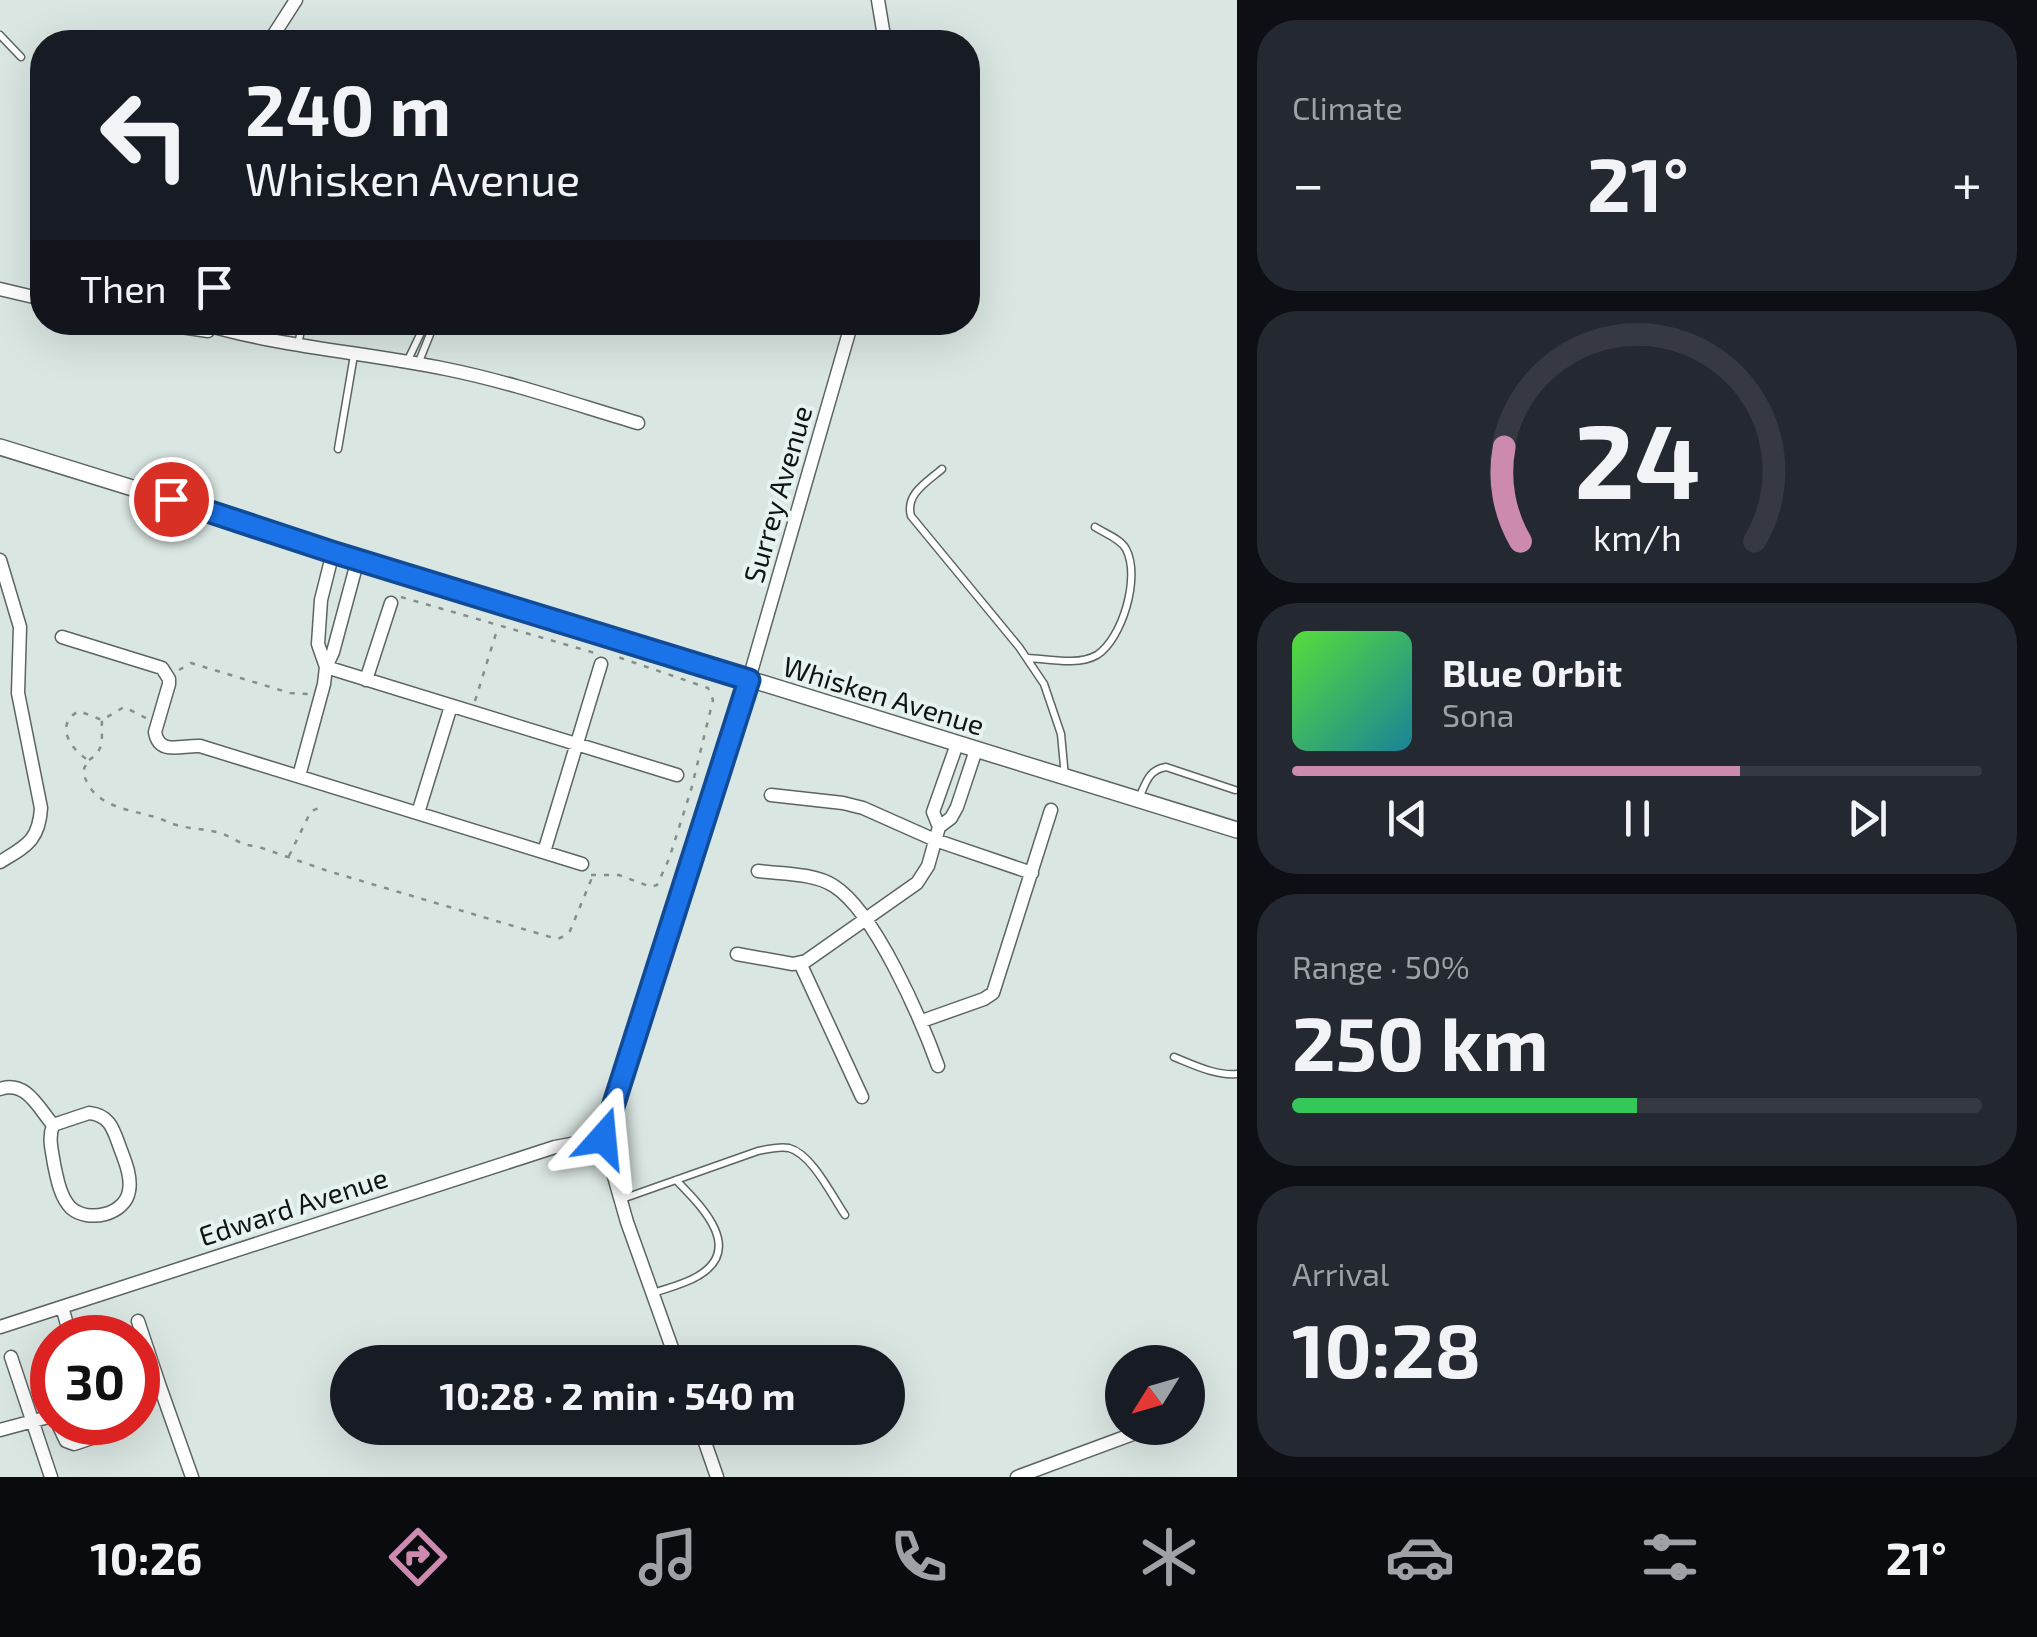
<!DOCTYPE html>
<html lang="en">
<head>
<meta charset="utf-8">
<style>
	body { margin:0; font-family:"Exo 2",sans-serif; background:#242831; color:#f1f3f6; height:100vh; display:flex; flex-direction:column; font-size:38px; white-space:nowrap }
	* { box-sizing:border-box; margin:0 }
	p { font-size:32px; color:#9ea1a6 }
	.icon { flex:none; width:55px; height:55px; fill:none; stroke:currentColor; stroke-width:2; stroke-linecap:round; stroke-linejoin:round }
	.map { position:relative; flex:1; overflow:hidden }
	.sheet { display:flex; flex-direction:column; gap:20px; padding:20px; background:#0d0f14; width:800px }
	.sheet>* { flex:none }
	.banner { position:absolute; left:30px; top:30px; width:950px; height:305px; border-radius:40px; box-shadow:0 10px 40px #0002; background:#171b24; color:#f1f3f6; overflow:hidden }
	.needle { width:65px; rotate:233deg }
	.fabs { position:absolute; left:1105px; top:1345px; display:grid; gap:20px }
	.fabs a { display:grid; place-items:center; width:100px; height:100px; border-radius:50%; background:#171b24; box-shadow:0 10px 40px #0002; font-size:50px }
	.speed { position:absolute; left:30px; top:1315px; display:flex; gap:20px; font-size:50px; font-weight:700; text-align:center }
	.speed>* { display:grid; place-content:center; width:130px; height:130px; border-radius:50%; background:#171b24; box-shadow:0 10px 40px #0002; line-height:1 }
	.speed .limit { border:15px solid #d22; background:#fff; color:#111 }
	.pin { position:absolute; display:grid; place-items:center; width:85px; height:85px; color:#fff; margin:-42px; border:5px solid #fff; border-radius:50%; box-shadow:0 2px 10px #0007 }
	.me { position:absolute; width:110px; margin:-55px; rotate:18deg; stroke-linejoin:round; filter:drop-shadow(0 0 8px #0008) }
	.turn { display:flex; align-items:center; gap:35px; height:210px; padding:0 50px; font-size:45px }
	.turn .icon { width:130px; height:130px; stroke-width:2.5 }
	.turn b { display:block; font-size:70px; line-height:85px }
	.then { display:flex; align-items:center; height:95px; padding:0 50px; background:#0003; gap:20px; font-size:38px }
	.big { font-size:75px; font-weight:700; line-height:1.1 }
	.sheet .tile { flex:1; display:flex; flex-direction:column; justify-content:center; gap:15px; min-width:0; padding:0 35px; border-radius:40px; background:#242831 }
	.sheet .dial { align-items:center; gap:0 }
	.dial svg { height:260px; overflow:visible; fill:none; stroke:#363941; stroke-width:7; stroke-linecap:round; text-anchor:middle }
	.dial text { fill:#f1f3f6; stroke:none }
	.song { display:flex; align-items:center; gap:30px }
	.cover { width:120px; height:120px; border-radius:15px; background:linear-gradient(135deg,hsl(110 70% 55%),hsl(190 70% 35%)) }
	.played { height:10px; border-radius:5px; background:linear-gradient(90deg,#cb8aae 65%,#363941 65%) }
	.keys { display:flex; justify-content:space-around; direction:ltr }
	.heat { display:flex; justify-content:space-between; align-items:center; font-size:55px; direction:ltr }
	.charge { height:15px; border-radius:8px; background:linear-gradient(90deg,#34c759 50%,#363941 0) }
	.trip { position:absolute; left:330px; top:1345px; width:575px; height:100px; border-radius:50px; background:#171b24; box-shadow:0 10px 40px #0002; font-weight:700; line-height:100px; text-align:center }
	.tabs { display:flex; height:160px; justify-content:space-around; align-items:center; background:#090b0e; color:#9ea1a6 }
	.tabs .icon { width:70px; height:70px }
	.tabs .current { color:#cb8aae }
	.tabs b { font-size:45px; color:#f1f3f6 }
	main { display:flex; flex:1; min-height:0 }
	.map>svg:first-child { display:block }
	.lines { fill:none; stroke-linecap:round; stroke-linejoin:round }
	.service-casing { stroke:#5b6562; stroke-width:9 }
	.minor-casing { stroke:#5b6562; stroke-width:15 }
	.tertiary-casing { stroke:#5b6562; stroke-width:18 }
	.path { stroke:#858e8b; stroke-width:2.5; stroke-dasharray:5 8; stroke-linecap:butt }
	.service { stroke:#fff; stroke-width:6 }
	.minor { stroke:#fff; stroke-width:12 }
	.tertiary { stroke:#fff; stroke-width:15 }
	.route-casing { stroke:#114b97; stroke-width:25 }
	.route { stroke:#1a73e8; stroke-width:18 }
	.labels { text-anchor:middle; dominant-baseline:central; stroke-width:8; stroke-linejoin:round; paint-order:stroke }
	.street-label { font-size:28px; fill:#101413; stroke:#e7f3f0 }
</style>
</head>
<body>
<main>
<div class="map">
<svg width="1237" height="1477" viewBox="0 0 1237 1477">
	<rect width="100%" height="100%" fill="#dae6e2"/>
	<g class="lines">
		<defs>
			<path id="service" d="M0,35L21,57
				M298,344L303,322
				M407,362L426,322
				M418,364L435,322
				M338,449L354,355
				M942,469C927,482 905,494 911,516L1019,647L1044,684L1061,734L1065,777
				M1028,658C1048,659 1078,666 1097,655C1122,639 1141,577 1126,549C1121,539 1104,533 1095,527
				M1139,798C1146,783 1148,770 1166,767L1235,790
				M1174,1057C1194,1065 1216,1076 1237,1074
				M622,1199L758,1151C768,1149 779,1146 789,1148C812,1154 832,1196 845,1215
				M653,1293C668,1288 685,1284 698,1276C746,1248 699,1204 676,1180"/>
			<path id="minor" d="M878,0L885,42
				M269,42L296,0
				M0,289L42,299
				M112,322L127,326L147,323
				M197,322C278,347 363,352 446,369C511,382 574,404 638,423
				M155,323L208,331
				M0,560L20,627L18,693L41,808C39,841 26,846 0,862
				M62,637L162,668L169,679V684L155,732C159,756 182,745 200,746L582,864
				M326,667L677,775
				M326,667L318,644L321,600L333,552
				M366,680L391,603
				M299,776L324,684L326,667L333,652L358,559
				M771,795L843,803L863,808L935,840L1032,873
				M418,813L451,706
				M939,827L951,818L957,807L976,750
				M544,852L601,664
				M758,871C782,874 814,873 834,886C875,912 921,1019 938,1066
				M737,954L793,964L806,961L917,883L928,866L939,827L933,812L957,744
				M800,963L862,1097
				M922,1021L984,999L993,993L1051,810
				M0,1089C26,1080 38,1107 53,1125
				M89,1113C109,1115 113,1128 119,1145C124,1159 132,1176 129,1191C125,1215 88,1223 71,1208C60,1197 57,1178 54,1164C52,1150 48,1139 53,1125Z
				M62,1307L71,1338
				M0,1327L555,1147L603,1138
				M11,1357L51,1477
				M677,1362L627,1222L603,1138L749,679L852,322
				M159,1384L192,1477
				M138,1390L159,1384L138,1321
				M57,1422L66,1441L74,1444L110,1432
				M700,1428L717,1477
				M0,1430L52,1416
				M1017,1477L1149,1428"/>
			<path id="tertiary" d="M0,447L1237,830"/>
		</defs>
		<use href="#service" class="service-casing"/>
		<use href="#minor" class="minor-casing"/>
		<use href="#tertiary" class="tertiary-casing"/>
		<path class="path" d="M401,597L595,653
			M179,670L191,663L290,693L309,694
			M475,701L498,627
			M146,718L124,707L102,720L79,711C54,724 70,749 88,760L83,771C91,805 122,808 151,816C161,818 170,824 180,826C193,829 207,829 220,833C233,837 241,846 256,846L328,871L557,939L565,936L570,931L591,880L590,875
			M89,760C106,750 101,736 102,720
			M289,856L311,811L319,808
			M591,875H619L651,887L657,885L669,859L691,790L713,700L708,688L612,655"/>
		<use href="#service" class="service"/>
		<use href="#minor" class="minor"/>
		<use href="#tertiary" class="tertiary"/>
	</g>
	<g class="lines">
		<defs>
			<path id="route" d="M171,499L332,552L749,680L603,1138"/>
		</defs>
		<use href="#route" class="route-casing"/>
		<use href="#route" class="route"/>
	</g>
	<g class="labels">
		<g class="street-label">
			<text transform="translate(777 494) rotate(-74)">Surrey Avenue</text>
			<text transform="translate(884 695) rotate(17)">Whisken Avenue</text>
			<text transform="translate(293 1206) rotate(-18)">Edward Avenue</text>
		</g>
	</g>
</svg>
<div class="fabs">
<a><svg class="needle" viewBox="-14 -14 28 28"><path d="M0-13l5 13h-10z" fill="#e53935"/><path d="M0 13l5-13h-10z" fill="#9ea1a6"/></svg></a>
</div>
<div class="speed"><div class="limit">30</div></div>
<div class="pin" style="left:171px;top:499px;background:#d93025"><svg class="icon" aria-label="arrive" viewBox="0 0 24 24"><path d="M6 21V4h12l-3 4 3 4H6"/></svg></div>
<svg class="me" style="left:603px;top:1138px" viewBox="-20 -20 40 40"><path d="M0-17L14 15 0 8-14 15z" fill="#1a73e8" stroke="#fff" stroke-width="4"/></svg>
<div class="trip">10:28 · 2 min · 540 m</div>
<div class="banner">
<div class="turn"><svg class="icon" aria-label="left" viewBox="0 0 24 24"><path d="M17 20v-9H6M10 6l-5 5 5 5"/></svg><div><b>240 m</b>Whisken Avenue</div></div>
<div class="then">Then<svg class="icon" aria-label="arrive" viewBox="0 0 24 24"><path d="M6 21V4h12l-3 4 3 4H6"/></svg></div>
</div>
</div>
<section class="sheet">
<div class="tile"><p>Climate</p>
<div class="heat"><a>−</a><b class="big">21°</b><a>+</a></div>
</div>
<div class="tile dial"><svg viewBox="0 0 100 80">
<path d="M14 69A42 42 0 1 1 86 69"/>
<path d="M14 69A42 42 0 0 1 9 40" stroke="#cb8aae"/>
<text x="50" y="56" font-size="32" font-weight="700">24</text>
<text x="50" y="72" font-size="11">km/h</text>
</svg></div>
<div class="tile">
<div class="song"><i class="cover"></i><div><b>Blue Orbit</b><p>Sona</p></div></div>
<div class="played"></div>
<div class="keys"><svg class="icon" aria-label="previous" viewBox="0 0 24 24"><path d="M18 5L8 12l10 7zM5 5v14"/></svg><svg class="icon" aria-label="pause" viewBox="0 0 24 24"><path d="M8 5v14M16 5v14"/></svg><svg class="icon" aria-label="next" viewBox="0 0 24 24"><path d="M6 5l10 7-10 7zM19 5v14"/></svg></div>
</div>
<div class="tile"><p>Range · 50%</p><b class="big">250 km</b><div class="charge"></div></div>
<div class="tile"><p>Arrival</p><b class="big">10:28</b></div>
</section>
</main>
<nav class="tabs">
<b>10:26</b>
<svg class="icon current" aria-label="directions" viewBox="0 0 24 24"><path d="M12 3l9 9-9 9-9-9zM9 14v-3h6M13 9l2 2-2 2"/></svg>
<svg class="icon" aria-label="music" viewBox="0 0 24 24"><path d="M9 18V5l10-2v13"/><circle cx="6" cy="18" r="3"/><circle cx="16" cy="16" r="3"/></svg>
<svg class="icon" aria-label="phone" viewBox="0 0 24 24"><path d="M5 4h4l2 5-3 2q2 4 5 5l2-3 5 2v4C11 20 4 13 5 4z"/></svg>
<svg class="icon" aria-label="climate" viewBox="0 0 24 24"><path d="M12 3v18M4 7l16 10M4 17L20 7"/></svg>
<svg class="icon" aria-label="car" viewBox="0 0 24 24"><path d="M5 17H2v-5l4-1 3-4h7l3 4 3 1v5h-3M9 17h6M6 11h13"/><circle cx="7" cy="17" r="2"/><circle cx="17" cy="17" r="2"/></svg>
<svg class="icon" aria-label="filters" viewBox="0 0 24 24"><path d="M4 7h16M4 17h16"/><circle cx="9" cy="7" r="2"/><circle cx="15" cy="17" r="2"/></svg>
<b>21°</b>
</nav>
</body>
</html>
